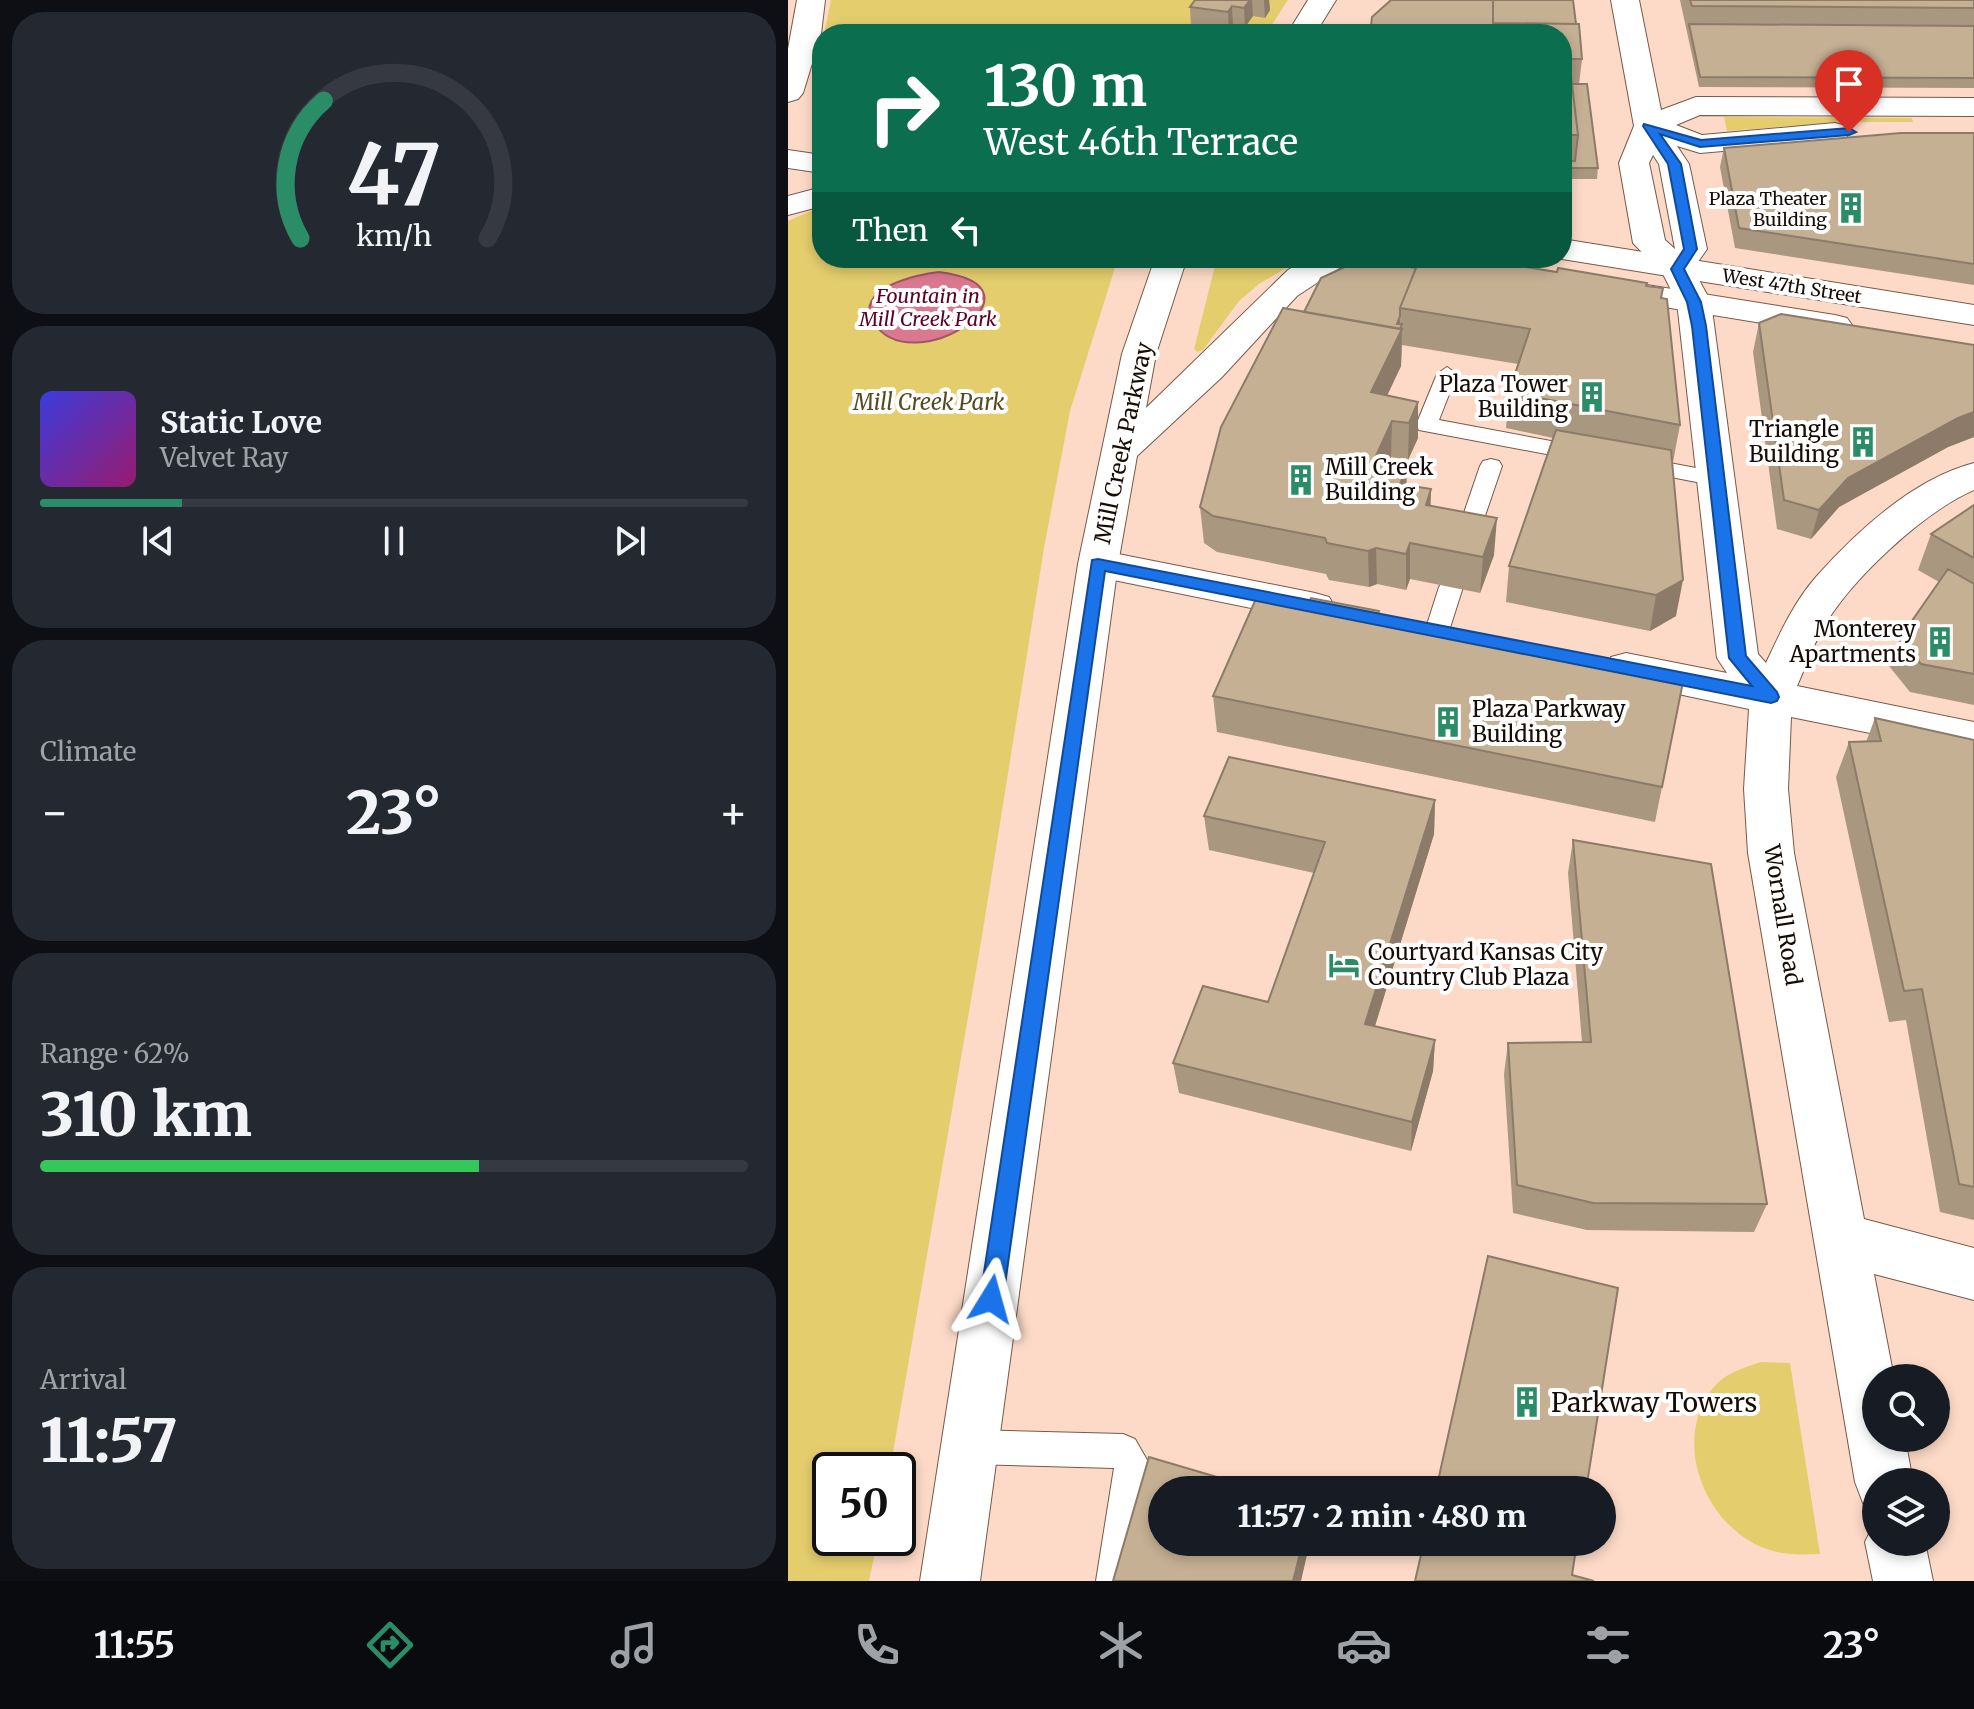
<!DOCTYPE html>
<html lang="en">
<head>
<meta charset="utf-8">
<style>
	body { margin:0; font-family:Merriweather,serif; background:#242831; color:#f1f3f6; height:100vh; display:flex; flex-direction:column; font-size:30px; white-space:nowrap }
	* { box-sizing:border-box; margin:0 }
	p { font-size:26px; color:#9ea1a6 }
	.icon { flex:none; width:44px; height:44px; fill:none; stroke:currentColor; stroke-width:2; stroke-linecap:round; stroke-linejoin:round }
	.map { position:relative; flex:1; overflow:hidden }
	.sheet { display:flex; flex-direction:column; gap:12px; padding:12px; background:#0d0f14; width:788px }
	.sheet>* { flex:none }
	.banner { position:absolute; left:24px; top:24px; width:760px; height:244px; border-radius:32px; box-shadow:0 4px 12px #0003; background:#0b6e4f; color:#fff; overflow:hidden }
	.tools { position:absolute; left:1074px; top:1364px; display:grid; gap:16px }
	.tools a { display:grid; place-items:center; width:88px; height:88px; border-radius:50%; background:#171b24; box-shadow:0 4px 12px #0003; font-size:40px }
	.speed { position:absolute; left:24px; top:1452px; display:flex; gap:16px; font-size:40px; font-weight:700; text-align:center }
	.speed>* { display:grid; place-content:center; width:104px; height:104px; border-radius:50%; background:#171b24; box-shadow:0 4px 12px #0003; line-height:1 }
	.speed .limit { border:4px solid #111; border-radius:12px; background:#fff; color:#111 }
	.pin { position:absolute; display:grid; place-items:center; width:68px; height:68px; color:#fff; margin:-82px -34px; border-radius:50% 50% 50% 0; rotate:-45deg; box-shadow:0 0 8px #0007 }
	.pin .icon { rotate:45deg }
	.me { position:absolute; width:88px; margin:-44px; rotate:8deg; stroke-linejoin:round; filter:drop-shadow(0 0 6px #0008) }
	.turn { display:flex; align-items:center; gap:28px; height:168px; padding:0 40px; font-size:36px }
	.turn .icon { width:104px; height:104px; stroke-width:2.5 }
	.turn b { display:block; font-size:56px; line-height:68px }
	.then { display:flex; align-items:center; height:76px; padding:0 40px; background:#0003; gap:16px; font-size:30px }
	.big { font-size:60px; font-weight:800; line-height:1.1 }
	.sheet .widget { flex:1; display:flex; flex-direction:column; justify-content:center; gap:12px; min-width:0; padding:0 28px; border-radius:32px; background:#242831 }
	.sheet .dial { align-items:center; gap:0 }
	.dial svg { height:208px; overflow:visible; fill:none; stroke:#363941; stroke-width:7; stroke-linecap:round; text-anchor:middle }
	.dial text { fill:#f1f3f6; stroke:none }
	.song { display:flex; align-items:center; gap:24px }
	.cover { width:96px; height:96px; border-radius:12px; background:linear-gradient(135deg,hsl(240 70% 55%),hsl(320 70% 35%)) }
	.played { height:8px; border-radius:4px; background:linear-gradient(90deg,#2a8d68 20%,#363941 20%) }
	.keys { display:flex; justify-content:space-around; direction:ltr }
	.heat { display:flex; justify-content:space-between; align-items:center; font-size:44px; direction:ltr }
	.charge { height:12px; border-radius:6px; background:linear-gradient(90deg,#34c759 62%,#363941 0) }
	.trip { position:absolute; left:360px; top:1476px; width:468px; height:80px; border-radius:40px; background:#171b24; box-shadow:0 4px 12px #0003; font-weight:800; line-height:80px; text-align:center }
	.menu { display:flex; height:128px; justify-content:space-around; align-items:center; background:#090b0e; color:#9ea1a6 }
	.menu .icon { width:56px; height:56px }
	.menu .current { color:#2a8d68 }
	.menu b { font-size:36px; color:#f1f3f6 }
	main { display:flex; flex:1; min-height:0 }
	.map>svg:first-child { display:block }
	.green { fill:#e4cd6d }
	.water { fill:#da788f; stroke:#9f5766; stroke-width:2 }
	.lines { fill:none; stroke-linecap:round; stroke-linejoin:round }
	.service-casing { stroke:#775949; stroke-width:2 }
	.minor-casing { stroke:#775949; stroke-width:2 }
	.secondary-casing { stroke:#775949; stroke-width:2 }
	.service { fill:#fff; fill-rule:evenodd }
	.minor { fill:#fff; fill-rule:evenodd }
	.secondary { fill:#fff; fill-rule:evenodd }
	.wall { fill:#aa977f }
	.shaded-wall { fill:#8b7b68 }
	.building { fill:#c6b094; stroke:#8b7b68; stroke-width:2 }
	.route { fill:#1a73e8; stroke:#114b97; stroke-width:2 }
	.labels { text-anchor:middle; dominant-baseline:central; stroke-width:8; stroke-linejoin:round; paint-order:stroke }
	.far-poi-label { font-size:18px; fill:#160b05; stroke:#fff; text-anchor:end }
	.far-street-label { font-size:18px; fill:#160b05; stroke:#fff }
	.far-water-label { font-size:20px; font-style:italic; fill:#5c0025; stroke:#fff }
	.poi-label { font-size:22px; fill:#160b05; stroke:#fff; text-anchor:end }
	.park-label { font-size:22px; font-style:italic; fill:#554b21; stroke:#fff }
	.street-label { font-size:22px; fill:#160b05; stroke:#fff }
	.near-poi-label { font-size:26px; fill:#160b05; stroke:#fff; text-anchor:start }
</style>
</head>
<body>
<main>
<section class="sheet">
<div class="widget dial"><svg viewBox="0 0 100 80">
<path d="M14 69A42 42 0 1 1 86 69"/>
<path d="M14 69A42 42 0 0 1 23 16" stroke="#2a8d68"/>
<text x="50" y="56" font-size="32" font-weight="700">47</text>
<text x="50" y="72" font-size="11">km/h</text>
</svg></div>
<div class="widget">
<div class="song"><i class="cover"></i><div><b>Static Love</b><p>Velvet Ray</p></div></div>
<div class="played"></div>
<div class="keys"><svg class="icon" aria-label="previous" viewBox="0 0 24 24"><path d="M18 5L8 12l10 7zM5 5v14"/></svg><svg class="icon" aria-label="pause" viewBox="0 0 24 24"><path d="M8 5v14M16 5v14"/></svg><svg class="icon" aria-label="next" viewBox="0 0 24 24"><path d="M6 5l10 7-10 7zM19 5v14"/></svg></div>
</div>
<div class="widget"><p>Climate</p>
<div class="heat"><a>−</a><b class="big">23°</b><a>+</a></div>
</div>
<div class="widget"><p>Range · 62%</p><b class="big">310 km</b><div class="charge"></div></div>
<div class="widget"><p>Arrival</p><b class="big">11:57</b></div>
</section>
<div class="map">
<svg width="1186" height="1581" viewBox="0 0 1186 1581">
	<rect width="100%" height="100%" fill="#fddac7"/>
	<path class="green" d="M43,0H500L478,34H36Z
		M936,117L1124,118L1125,122H1055L939,131Z
		M34,206V258H330L282,411L256,548L194,936L102,1470H42V1538H90L81,1581H0V221Z
		M429,258H515L471,284L451,301L415,350L409,352L406,349Z
		M973,1362L1002,1363L1032,1554C1010,1555 991,1555 971,1546C915,1520 884,1440 925,1388C937,1373 955,1368 973,1362Z"/>
	<path class="water" d="M151,272C269,287 125,383 86,323C63,289 130,274 151,272Z"/>
	<g class="lines">
		<defs>
			<path id="service" d="M659,367L669,374L651,420L795,447L803,449L806,454L803,459L795,461L631,430L628,425L649,374Z
				M850,457L929,472L937,474L940,479L937,484L929,486L842,469L839,464L842,459Z
				M703,459L711,461L714,466L687,545L684,551H668L665,545L692,466L695,461Z
				M663,579L671,581L675,587L661,631L657,637L649,640L641,637L637,631L651,587L655,581Z
				M181,1430L335,1434L347,1439L363,1467L344,1581H308L326,1468L181,1464L169,1459L164,1447L169,1435Z"/>
			<path id="minor" d="M823,0H851L873,110L908,97L1186,98V116L912,115L888,125L914,135L1047,123L1058,126L1062,132L1058,138L1047,141L912,153L889,146L901,164L919,249L905,269L923,302L970,654L978,663C992,633 1006,602 1028,577C1069,531 1125,479 1186,463V490C1135,512 1060,582 1034,630C1024,648 1017,668 1009,686L1186,722V754L1003,717L1000,789L1006,853L1076,1219L1186,1248V1300L1086,1274L1106,1378H1088V1438H1117L1125,1482H1088V1508L1075,1503L1067,1482L960,853L956,789L961,709L838,683L823,679L817,668L823,657L838,653L939,673L929,658L889,302L875,274L845,243L831,163L846,126ZM865,155L871,164L887,249L877,240L861,163Z
				M310,550L527,593L541,597L547,607L541,617L527,621L296,574L290,564L296,554Z
				M1088,1520V1542H1137L1145,1581H1085L1077,1542Z"/>
			<path id="secondary" d="M9,0H37L33,34L15,93L10,99L0,102V49Z
				M520,0H548L527,34H499Z
				M0,150L34,155V173L0,168Z
				M34,187V206L0,215V196Z
				M774,239L1186,305V325L774,259L771,258H774Z
				M367,258H399L368,354L358,408L500,270L519,258H560L556,265L509,296L434,377L349,456L330,564L192,1581H132L290,564L334,354Z
				M815,278L1047,315L1059,318L1064,325L1059,332L1047,335L803,295L798,288L803,281Z"/>
		</defs>
		<use href="#service" class="service-casing"/>
		<use href="#minor" class="minor-casing"/>
		<use href="#secondary" class="secondary-casing"/>
		<use href="#service" class="service"/>
		<use href="#minor" class="minor"/>
		<use href="#secondary" class="secondary"/>
	</g>
	<path class="wall" d="M407,0H481L482,10L477,18L465,16L457,27L445,26L441,32L403,26L402,7Z
		M892,0H1186V88L911,87Z
		M774,34L794,59L791,84L810,168L809,179H774Z
		M1186,133V285L947,248L932,167L936,148Z
		M628,268L859,286L873,298L892,425L885,462H884L888,616L862,631L718,602L721,566L765,438L718,428L721,392L730,364L614,345L613,366L599,396L630,402V438L620,460L603,457L601,463L618,485L643,489L642,506L706,555L692,593L622,579L618,590L589,584L581,587L541,580L538,574L429,552L416,543L412,507L516,312Z
		M971,323L1186,345V437L1160,447L1051,507L1023,539L989,529L965,352Z
		M1186,505V705L1122,692L1101,666L1112,638L1151,582L1130,570L1143,534Z
		M520,603L591,611V619L874,787L867,822L429,732L425,696Z
		M1087,718L1186,740V1220L1152,1212L1118,1020L1101,1022L1048,777L1061,742H1078Z
		M647,800L646,834L587,1026L647,1040L645,1071L623,1151L391,1093L385,1063L480,1002L526,873L421,850L416,816Z
		M785,840L979,1204L966,1232L799,1230L725,1213L716,1074L720,1043L794,1042L780,873Z"/>
	<path class="shaded-wall" d="M462,0H464L465,16L457,27L456,8Z
		M476,0H481L482,10L477,18Z
		M444,6L445,26L441,32L440,12Z
		M612,316V329L614,324V329L613,366L583,429V392Z
		M630,402V438L620,460L621,423Z
		M1186,412V437L1160,447L1051,507L1023,539L1031,510L1060,478L1170,418Z
		M604,421L603,457L586,497V460Z
		M619,467L618,503L612,484Z
		M643,489L642,525L638,505Z
		M709,518L706,555L692,593L695,557Z
		M622,543V579L618,590V554Z
		M588,548L589,584L581,587L580,551Z
		M895,580L888,616L862,631L868,595Z
		M647,800L646,834L578,1055L577,1024Z
		M647,1040L645,1071L623,1151L624,1122Z
		M515,1542H522L513,1581H505Z"/>
	<path class="building" d="M407,0H462L456,8L444,6L440,12L402,7Z
		M603,0H705V23L791,24L794,59H781L790,135H774V34H582L584,17Z
		M705,0H785L788,24L705,23Z
		M902,0H1186V8L904,6Z
		M901,24L1186,26V78L912,77Z
		M784,84H799L810,168H774V161H787L790,135Z
		M1113,133H1186V264L951,228L936,148Z
		M632,258H682L769,272L770,268L859,283L858,286L875,288L873,298L879,299L892,425L721,392L742,329L612,308Z
		M574,259L628,268L612,308V316L609,324H614L612,329L516,312L533,278Z
		M495,308L614,329L583,392L630,402L621,423L604,421L586,460L619,467L612,484L643,489L638,505L709,518L695,557L622,543L618,554L588,548L580,551L539,543L537,538L425,516L412,507L433,427Z
		M993,314L1186,345V412L1170,418L1060,478L1031,510L996,500L971,323Z
		M768,430L883,450L895,580L868,595L721,566Z
		M1186,505V558L1143,534Z
		M1160,569L1186,584V674L1133,664L1112,638Z
		M470,594L520,603L523,598L591,611L588,618L896,677L874,787L425,696Z
		M1087,718L1186,740V1187L1171,1184L1134,989L1116,991L1061,742L1093,741Z
		M441,757L647,800L577,1024L647,1040L624,1122L385,1063L415,986L480,1002L537,842L416,816Z
		M785,840L923,864L979,1204L805,1203L729,1185L720,1043L803,1042Z
		M700,1256L830,1288L798,1490H648Z
		M361,1457L473,1490H374V1542H515L505,1581H325Z
		M636,1542H789L784,1575L806,1581H627Z"/>
	<path class="route" d="M856,124L913,140L1061,128L1068,132L1061,135L912,147L872,134L893,164L909,249L896,269L913,302L918,326L958,656L989,692L991,697L989,701L983,703L317,571L215,1299L211,1307L203,1310L195,1307L192,1299L304,560L310,559L964,686L941,658L904,326L899,302L883,269L896,249L880,164L855,126Z"/>
	<defs>
		<symbol id="building-bare" viewBox="-9 -9 18 18"><path d="M-4-6H4V6H1V3H-1V6H-4ZM-2.5-4.3h1.7v1.8h-1.7ZM.8-4.3h1.7v1.8H.8ZM-2.5-1h1.7V.8h-1.7ZM.8-1h1.7V.8H.8Z" fill="#2a8d68" stroke="#fff" stroke-width="2.5" paint-order="stroke"/></symbol>
		<symbol id="hotel-bare" viewBox="-9 -9 18 18"><path d="M-6-4.5h1.5V1H6V5H4.5V3h-9V5H-6ZM-4 0a1.8 1.8 0 1 1 3.6 0ZM.5 0V-2.5h3Q6-2.5 6 0Z" fill="#2a8d68" stroke="#fff" stroke-width="2.5" paint-order="stroke"/></symbol>
	</defs>
	<g fill-rule="evenodd">
		<use href="#building-bare" x="1041" y="186" width="44" height="44"/>
		<use href="#building-bare" x="782" y="375" width="44" height="44"/>
		<use href="#building-bare" x="1053" y="420" width="44" height="44"/>
		<use href="#building-bare" x="491" y="458" width="44" height="44"/>
		<use href="#building-bare" x="1130" y="620" width="44" height="44"/>
		<use href="#building-bare" x="638" y="700" width="44" height="44"/>
		<use href="#hotel-bare" x="534" y="943" width="44" height="44"/>
		<use href="#building-bare" x="717" y="1380" width="44" height="44"/>
	</g>
	<g class="labels">
		<g class="far-poi-label">
			<text x="1039" y="198">Plaza Theater<tspan x="1039" dy="21">Building</tspan></text>
		</g>
		<g class="far-street-label">
			<text transform="translate(1004 286) rotate(9)">West 47th Street</text>
		</g>
		<g class="far-water-label">
			<text x="140" y="295">Fountain in<tspan x="140" dy="23">Mill Creek Park</tspan></text>
		</g>
		<g class="poi-label">
			<text x="780" y="384">Plaza Tower<tspan x="780" dy="25">Building</tspan></text>
			<text x="1051" y="429">Triangle<tspan x="1051" dy="25">Building</tspan></text>
			<text x="537" y="467" text-anchor="start">Mill Creek<tspan x="537" dy="25">Building</tspan></text>
			<text x="1128" y="629">Monterey<tspan x="1128" dy="25">Apartments</tspan></text>
			<text x="684" y="709" text-anchor="start">Plaza Parkway<tspan x="684" dy="25">Building</tspan></text>
			<text x="580" y="952" text-anchor="start">Courtyard Kansas City<tspan x="580" dy="25">Country Club Plaza</tspan></text>
		</g>
		<g class="park-label">
			<text x="141" y="402">Mill Creek Park</text>
		</g>
		<g class="street-label">
			<text transform="translate(335 443) rotate(-78)">Mill Creek Parkway</text>
			<text transform="translate(995 915) rotate(81)">Wornall Road</text>
		</g>
		<g class="near-poi-label">
			<text x="763" y="1402">Parkway Towers</text>
		</g>
	</g>
</svg>
<div class="tools">
<a><svg class="icon" aria-label="search" viewBox="0 0 24 24"><circle cx="10" cy="10" r="6"/><path d="M15 15l6 6"/></svg></a>
<a><svg class="icon" aria-label="layers" viewBox="0 0 24 24"><path d="M12 4l9 5-9 5-9-5zM3 14l9 5 9-5"/></svg></a>
</div>
<div class="speed"><div class="limit">50</div></div>
<div class="pin" style="left:1061px;top:132px;background:#d93025"><svg class="icon" aria-label="arrive" viewBox="0 0 24 24"><path d="M6 21V4h12l-3 4 3 4H6"/></svg></div>
<svg class="me" style="left:203px;top:1299px" viewBox="-20 -20 40 40"><path d="M0-17L14 15 0 8-14 15z" fill="#1a73e8" stroke="#fff" stroke-width="4"/></svg>
<div class="trip">11:57 · 2 min · 480 m</div>
<div class="banner">
<div class="turn"><svg class="icon" aria-label="right" viewBox="0 0 24 24"><path d="M7 20v-9h11M14 6l5 5-5 5"/></svg><div><b>130 m</b>West 46th Terrace</div></div>
<div class="then">Then<svg class="icon" aria-label="left" viewBox="0 0 24 24"><path d="M17 20v-9H6M10 6l-5 5 5 5"/></svg></div>
</div>
</div>
</main>
<nav class="menu">
<b>11:55</b>
<svg class="icon current" aria-label="directions" viewBox="0 0 24 24"><path d="M12 3l9 9-9 9-9-9zM9 14v-3h6M13 9l2 2-2 2"/></svg>
<svg class="icon" aria-label="music" viewBox="0 0 24 24"><path d="M9 18V5l10-2v13"/><circle cx="6" cy="18" r="3"/><circle cx="16" cy="16" r="3"/></svg>
<svg class="icon" aria-label="phone" viewBox="0 0 24 24"><path d="M5 4h4l2 5-3 2q2 4 5 5l2-3 5 2v4C11 20 4 13 5 4z"/></svg>
<svg class="icon" aria-label="climate" viewBox="0 0 24 24"><path d="M12 3v18M4 7l16 10M4 17L20 7"/></svg>
<svg class="icon" aria-label="car" viewBox="0 0 24 24"><path d="M5 17H2v-5l4-1 3-4h7l3 4 3 1v5h-3M9 17h6M6 11h13"/><circle cx="7" cy="17" r="2"/><circle cx="17" cy="17" r="2"/></svg>
<svg class="icon" aria-label="filters" viewBox="0 0 24 24"><path d="M4 7h16M4 17h16"/><circle cx="9" cy="7" r="2"/><circle cx="15" cy="17" r="2"/></svg>
<b>23°</b>
</nav>
</body>
</html>
